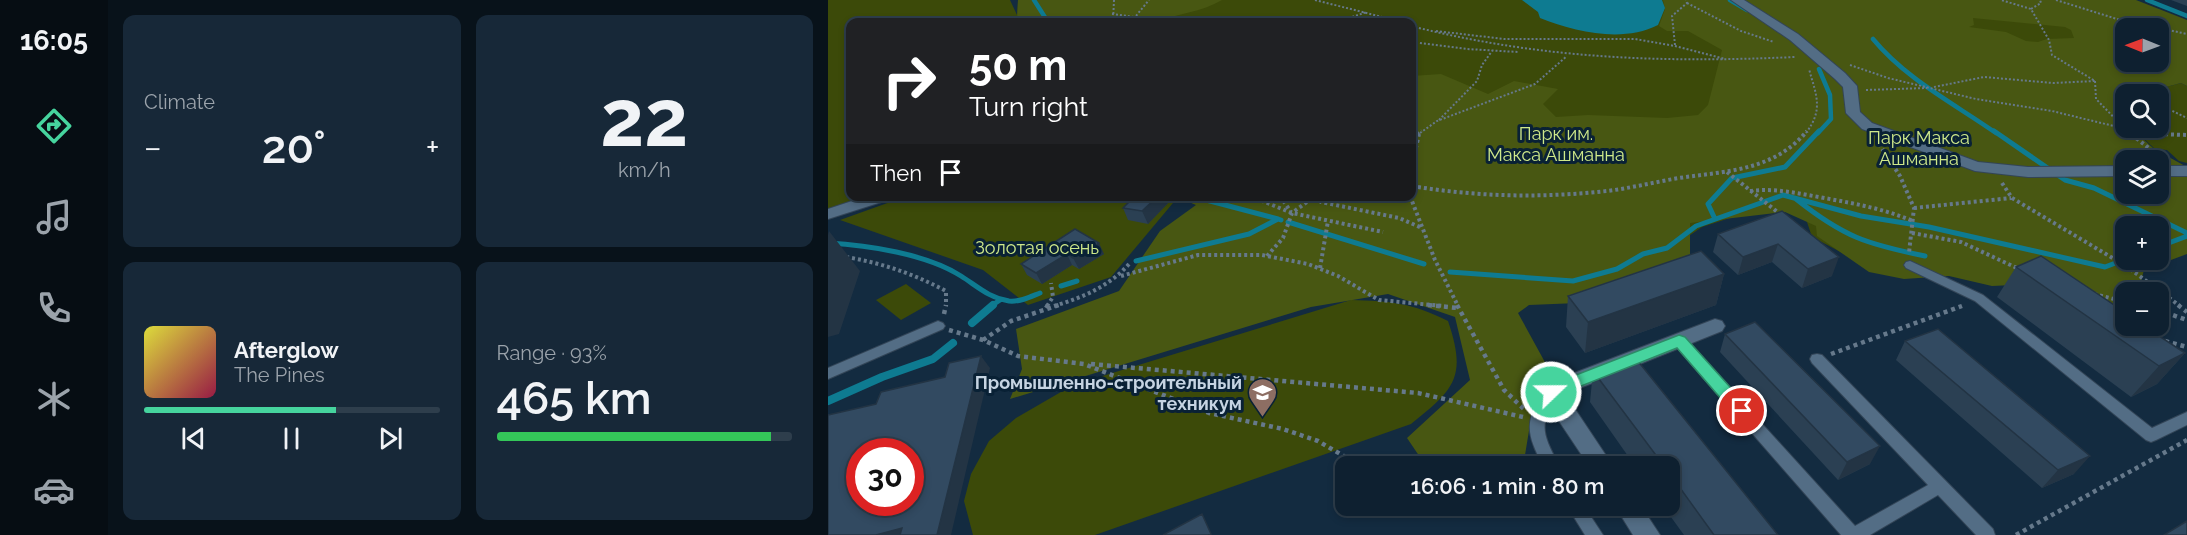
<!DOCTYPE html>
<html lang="en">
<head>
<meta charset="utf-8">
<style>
	body { margin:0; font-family:Raleway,sans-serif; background:#172838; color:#f1f3f6; height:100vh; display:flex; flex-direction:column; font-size:22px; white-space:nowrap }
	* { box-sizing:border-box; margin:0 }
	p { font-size:20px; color:#9ba3ab }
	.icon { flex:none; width:33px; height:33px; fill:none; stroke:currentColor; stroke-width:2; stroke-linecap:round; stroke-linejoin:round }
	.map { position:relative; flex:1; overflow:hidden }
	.panel { display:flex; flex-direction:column; gap:15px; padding:15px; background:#08121a; width:720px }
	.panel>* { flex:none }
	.banner { position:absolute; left:18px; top:18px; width:570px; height:183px; border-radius:12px; box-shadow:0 3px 9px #0003,0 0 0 2px #2e3e4c; background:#202124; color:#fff; overflow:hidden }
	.needle { width:39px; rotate:271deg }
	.fabs { position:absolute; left:1287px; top:18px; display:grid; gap:12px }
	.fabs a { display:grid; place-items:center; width:54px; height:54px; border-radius:12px; background:#0e2030; box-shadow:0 3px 9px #0003,0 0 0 2px #2e3e4c; font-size:30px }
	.speed { position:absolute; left:18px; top:438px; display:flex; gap:12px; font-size:30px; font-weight:700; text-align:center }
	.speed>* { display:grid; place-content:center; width:78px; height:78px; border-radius:50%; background:#0e2030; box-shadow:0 3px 9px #0003,0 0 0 2px #2e3e4c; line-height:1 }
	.speed .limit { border:9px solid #d22; background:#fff; color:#111 }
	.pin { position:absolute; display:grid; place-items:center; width:51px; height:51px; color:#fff; margin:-26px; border:3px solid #fff; border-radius:50%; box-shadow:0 2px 6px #0007 }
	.me { position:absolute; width:66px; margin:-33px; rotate:68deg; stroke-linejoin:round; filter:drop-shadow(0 0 4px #0008) }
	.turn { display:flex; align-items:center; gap:21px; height:126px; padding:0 24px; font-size:27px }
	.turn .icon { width:78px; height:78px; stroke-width:2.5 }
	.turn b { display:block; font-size:42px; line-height:51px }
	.then { display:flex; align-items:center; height:57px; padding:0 24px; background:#0003; gap:12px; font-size:22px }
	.big { font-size:45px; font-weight:600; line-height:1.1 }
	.panel .tile { flex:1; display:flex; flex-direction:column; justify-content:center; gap:9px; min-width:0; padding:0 21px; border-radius:12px; background:#172838 }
	.panel .dial { align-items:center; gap:0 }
	.dial b { font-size:78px; line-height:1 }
	.song { display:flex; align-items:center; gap:18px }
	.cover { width:72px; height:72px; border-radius:9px; background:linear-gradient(135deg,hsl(60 70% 55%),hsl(340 70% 35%)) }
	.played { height:6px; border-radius:3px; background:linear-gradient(90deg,#46d49e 65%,#2e3e4c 65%) }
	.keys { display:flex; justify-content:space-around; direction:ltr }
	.heat { display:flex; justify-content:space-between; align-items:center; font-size:33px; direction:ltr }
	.charge { height:9px; border-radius:4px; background:linear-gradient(90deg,#34c759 93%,#2e3e4c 0) }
	.panel .tiles { flex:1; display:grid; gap:15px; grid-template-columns:repeat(2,1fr) }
	.trip { position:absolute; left:507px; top:456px; width:345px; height:60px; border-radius:12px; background:#0e2030; box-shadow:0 3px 9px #0003,0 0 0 2px #2e3e4c; font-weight:600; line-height:60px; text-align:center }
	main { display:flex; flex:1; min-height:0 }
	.dock { display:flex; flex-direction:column; width:108px; justify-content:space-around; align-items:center; background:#060d13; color:#9ba3ab }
	.dock .icon { width:42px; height:42px }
	.dock .active { color:#46d49e }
	.dock b { font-size:27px; color:#f1f3f6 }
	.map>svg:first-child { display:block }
	.green { fill:#3c4a09; fill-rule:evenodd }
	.forest { fill:#485712; fill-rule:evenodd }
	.water { fill:#0e7b91 }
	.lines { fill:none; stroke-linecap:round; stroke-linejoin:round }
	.stream-far2 { stroke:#0e7b91; stroke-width:4.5 }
	.stream-far1 { stroke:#0e7b91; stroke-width:5 }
	.stream { stroke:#0e7b91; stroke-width:8 }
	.lane-casing { stroke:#334557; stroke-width:2 }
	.street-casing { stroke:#334557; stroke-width:2 }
	.path-far2 { stroke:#66798b; stroke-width:2; stroke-dasharray:2 2; stroke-linecap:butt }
	.path-far1 { stroke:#66798b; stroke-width:4; stroke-dasharray:3 3; stroke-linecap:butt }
	.path { stroke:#66798b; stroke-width:4.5; stroke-dasharray:4 4; stroke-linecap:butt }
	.lane { fill:#536d85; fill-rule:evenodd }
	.street { fill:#536d85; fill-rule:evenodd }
	.wall { fill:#2b4053 }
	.shaded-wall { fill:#233444 }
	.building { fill:#324a61; stroke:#233444; stroke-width:1.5; fill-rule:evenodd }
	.route { fill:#46d49e; stroke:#2e8a67; stroke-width:1.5 }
	.labels { text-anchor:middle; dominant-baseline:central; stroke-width:6; stroke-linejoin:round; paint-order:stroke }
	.park-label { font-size:18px; fill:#cfe98a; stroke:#092135 }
	.poi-label { font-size:18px; font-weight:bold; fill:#c6d4e2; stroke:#092135; text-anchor:end }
</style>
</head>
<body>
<main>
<nav class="dock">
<b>16:05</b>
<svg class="icon active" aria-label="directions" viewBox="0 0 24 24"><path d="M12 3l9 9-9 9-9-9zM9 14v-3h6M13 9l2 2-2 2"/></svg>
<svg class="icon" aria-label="music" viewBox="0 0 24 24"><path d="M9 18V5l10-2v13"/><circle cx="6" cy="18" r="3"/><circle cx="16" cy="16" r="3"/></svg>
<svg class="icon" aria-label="phone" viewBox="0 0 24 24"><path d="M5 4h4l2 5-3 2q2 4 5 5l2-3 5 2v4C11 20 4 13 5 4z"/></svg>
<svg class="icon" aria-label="climate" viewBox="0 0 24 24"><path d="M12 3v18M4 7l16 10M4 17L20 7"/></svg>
<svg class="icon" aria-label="car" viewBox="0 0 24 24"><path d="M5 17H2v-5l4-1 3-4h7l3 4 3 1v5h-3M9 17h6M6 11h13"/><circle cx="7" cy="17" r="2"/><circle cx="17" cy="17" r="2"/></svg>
</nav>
<section class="panel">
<div class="tiles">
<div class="tile"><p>Climate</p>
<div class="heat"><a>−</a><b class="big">20°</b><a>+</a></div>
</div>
<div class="tile dial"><b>22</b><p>km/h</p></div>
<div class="tile">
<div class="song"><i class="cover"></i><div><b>Afterglow</b><p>The Pines</p></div></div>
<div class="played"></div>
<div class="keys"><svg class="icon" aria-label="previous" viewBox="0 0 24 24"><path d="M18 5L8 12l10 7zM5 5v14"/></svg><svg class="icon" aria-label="pause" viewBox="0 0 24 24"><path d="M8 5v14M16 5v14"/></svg><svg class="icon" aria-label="next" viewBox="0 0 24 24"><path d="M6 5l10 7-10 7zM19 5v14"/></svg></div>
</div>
<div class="tile"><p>Range · 93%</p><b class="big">465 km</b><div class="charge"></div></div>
</div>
</section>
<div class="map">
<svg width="1359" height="535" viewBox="0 0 1359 535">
	<rect width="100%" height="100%" fill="#132b40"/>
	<path class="green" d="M0,0H182L189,15L190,0H1297L1325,9L1351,71L1267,107L1359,173L1298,226L1297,302L1026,259L984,237L978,219L955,208L902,218L874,227L824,261L369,205L350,197L283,277L200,305L155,270L12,220L79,196H584V22H22V196L52,197L0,213ZM1298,28H1330V62H1298ZM1298,160H1330V194H1298Z
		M1353,83L1359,86V163L1351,161L1339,150L1327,149L1312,135H1330L1322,128H1330V94H1312Z
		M78,284L103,303L73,320L48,300Z
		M523,300C563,301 584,303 620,321C639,377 627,389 583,424L267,535H145L136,501L143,474L161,441L188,418L245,385Z"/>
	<path class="forest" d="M190,0H394C374,12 348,14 326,22H189Z
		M835,0H1308L1359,20V86L1353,83L1312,94H1298L1297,98L1292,100L1297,105L1298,128H1315L1312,136L1326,149L1359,167V254L1316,270L1310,292H1298L1297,302L1287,307L1185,285L1164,286L1121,276L1076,279L1041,272L989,236L988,226L957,212L862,223V265L750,303L701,305L690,313L724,375L709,382L697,455L668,466H598L579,438L642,380L627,317L560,294L483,307L182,399L194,369L188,329L291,291L332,231L368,205L349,197L584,196V76L613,74L660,94L686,81L730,89L715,104L728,117L760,115L839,118L870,115L880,105L894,50L860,31H839L831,26L837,9ZM1145,18L1237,27L1243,30L1246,38L1219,39L1210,42L1198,41L1178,32L1141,27L1146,25ZM1298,28H1330V62H1298ZM1298,160H1330V194H1298ZM1298,226H1330V260H1298Z"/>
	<path class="water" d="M694,0H834L837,8L830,25C795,43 747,32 712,18L710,12Z"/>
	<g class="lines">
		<path class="stream-far2" d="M206,0L220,22
			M902,0L919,10
			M1319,0L1359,16
			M1045,39C1078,79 1125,103 1168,133
			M990,133L1003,119L1002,95L991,69"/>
		<path class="stream-far1" d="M1166,131L1237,180L1266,188L1359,233
			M363,196L450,219
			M968,199C1016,237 1038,244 1097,256
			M887,219L880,204L904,178L957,167L991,131
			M460,222L596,264
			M0,243C39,245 99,254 133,276C149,286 161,298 181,301C192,302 202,297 212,293
			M1330,247L1359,236
			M308,261L421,234L450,219L453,220
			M622,272L745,281L789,269L815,254L839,248L868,226L955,195L1033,216L1101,227L1277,267L1298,259
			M233,286L249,281
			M163,306L172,300"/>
		<path class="stream" d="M144,323L165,305
			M0,401L54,377L105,359L125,343"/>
		<defs>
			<path id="lane" d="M1082,261L1155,295L1324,428L1359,412V425L1328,440L1323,442L1318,440L1147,301L1078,268L1076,265L1078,262Z
				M110,321L115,323L117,326L115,329L0,379V368Z
				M851,336L856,338L1027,526L1100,485L984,363L982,359L984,355L989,354L994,355L1165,529L1167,535H1148L1110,495L1042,535H1013L846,344L844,341L846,338Z
				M723,385L728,387L730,391C711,427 713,430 731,466H715C702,440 695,426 711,399C714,393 716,388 723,385Z
				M739,506H756L775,535H757Z"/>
			<path id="street" d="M903,0H916L970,34L1017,73L1029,86L1032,112L1044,123L1150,162L1200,167L1298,166V176L1200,177L1147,171L1034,129L1018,113L1015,87L1007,79L962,40Z
				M1330,166H1359V176H1330Z
				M39,196H65L63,199L0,219V209Z
				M887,319L894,321L897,326L894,331L737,394L785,466H761L715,397L712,391L715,385Z
				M787,506H813L832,535H805Z"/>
		</defs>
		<use href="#lane" class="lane-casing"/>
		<use href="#street" class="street-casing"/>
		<path class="path-far2" d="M487,0L574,22
			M1228,0L1289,19L1359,34
			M859,3L913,31L946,42
			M1203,9L1213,3L1212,0
			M284,14L344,22
			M285,22L286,0
			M303,22L321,0
			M509,22L539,12
			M587,27C716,59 834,63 967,57
			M608,31L676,39H807L847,46L897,59
			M584,42L639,49L690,52
			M847,45L844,16L859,3L858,0
			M1022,65L1060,78L1148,99L1224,111L1298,129
			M1267,81L1268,99L1301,133
			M1106,87L1156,77L1225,83L1267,81L1224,55L1221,40L1203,9L1173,0
			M1038,90L1099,88
			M1330,104L1359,118
			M611,120L649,81L654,65L664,51
			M592,133L609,121L707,84L739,56
			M978,133C996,109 988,95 981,69"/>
		<path class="path-far1" d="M1299,131L1331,156
			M1331,134L1359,135
			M584,138L594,131
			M1051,144L1072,176L1086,208L1081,253
			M584,166L591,134
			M899,172L952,214
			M1174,183L1184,198L1298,266L1352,306
			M584,186C649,197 714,198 779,191C803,188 827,182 851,178C898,171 946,171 979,131
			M922,191C946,188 968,193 991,197C1023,203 1054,208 1085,221
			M422,196L464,213L555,232
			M452,196L463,212
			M487,196L493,202L571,218L594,228
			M582,196L607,260L630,306
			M1086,208L1183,198
			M1084,233L1133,242L1191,269
			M439,256L455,238L464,213L487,196
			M18,257C54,263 86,274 118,291V306
			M492,268L500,221
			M293,276L370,255H434L480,264L510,276L551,300L615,306
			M1266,294L1298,302
			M219,306L225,297L223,283
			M226,306C256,297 282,286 303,262"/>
		<path class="path" d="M600,305L630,308
			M629,305L676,390L697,410
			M1350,305L1359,312
			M218,308L220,305
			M1330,310L1359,320
			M116,314L118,305
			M121,330L155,340L190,356L256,364L381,413L455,429L490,441L533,466
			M155,340L183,321L231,305
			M1337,341L1359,347
			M1003,354L1134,306
			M263,364L590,393L695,417
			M607,506L615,508
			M1188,535L1359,440"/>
		<use href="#lane" class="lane"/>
		<use href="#street" class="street"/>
	</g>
	<path class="wall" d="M1343,0H1359V6Z
		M307,196H339L341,202L320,224L300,220L295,208Z
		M954,211L1004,276L974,288L944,262L910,275L885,252L890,234Z
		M247,229L276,254L251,269L244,265L214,284L199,275L193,264Z
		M1188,267L1357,353L1329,384L1303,397L1169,297Z
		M896,274L888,305L757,353L738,327L740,296Z
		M897,334L1042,464L1010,480L892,352Z
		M1077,341L1246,474L1214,488L1068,360Z
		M765,371L950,535H856L835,506H842V466H807L762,402Z"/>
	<path class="shaded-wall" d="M330,196H339L341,202L320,224L314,211Z
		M1,231L32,271L11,334L0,337V235Z
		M271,243L276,254L251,269L245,258Z
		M950,244L944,262L910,275L915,257Z
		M239,254L244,265L214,284L208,273Z
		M1011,257L1004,276L974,288L980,269Z
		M896,274L888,305L757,353L760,322Z
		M1357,353L1329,384L1303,397L1331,366Z
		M153,356L162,368L123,535H109Z
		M1052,446L1042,464L1010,480L1019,462Z
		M1262,456L1246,474L1214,488L1230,470Z
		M74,528L82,535H48Z"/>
	<path class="building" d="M307,196H330L314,211L295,208Z
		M954,211L1011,257L980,269L950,244L915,257L890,234Z
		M247,229L271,243L245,258L239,254L208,273L193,264Z
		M873,251L896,274L760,322L740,296Z
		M1213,256L1298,313V326H1316L1357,353L1331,366L1188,267Z
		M927,322L1052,446L1019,462L897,334Z
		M1110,329L1262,456L1230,470L1077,341Z
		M805,355L950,535H886L842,474V466H836L765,371Z
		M153,356L109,535H72L74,528L48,535H0V415L48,404L53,392L117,377L121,363ZM32,452H82V502H32Z
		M374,514L383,534L380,535H335Z
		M1359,521V535H1336Z"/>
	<path class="route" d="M851,335L857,337L920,407L922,411L920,416L914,418L908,416L849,348L723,398L717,396L715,392L717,387Z"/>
	<defs>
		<symbol id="university-pin" viewBox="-11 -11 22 30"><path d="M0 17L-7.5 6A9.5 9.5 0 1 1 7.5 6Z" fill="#8d6e63" stroke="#092135"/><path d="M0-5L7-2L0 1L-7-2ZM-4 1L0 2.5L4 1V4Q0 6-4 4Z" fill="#fff"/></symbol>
	</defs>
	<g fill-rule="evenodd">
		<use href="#university-pin" x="418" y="376" width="33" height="45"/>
	</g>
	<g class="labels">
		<g class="park-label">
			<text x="728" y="133">Парк им.<tspan x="728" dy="21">Макса Ашманна</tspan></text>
			<text x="1091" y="137">Парк Макса<tspan x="1091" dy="21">Ашманна</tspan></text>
			<text x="209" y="247">Золотая осень</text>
		</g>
		<g class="poi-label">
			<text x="414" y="382">Промышленно-строительный<tspan x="414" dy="21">техникум</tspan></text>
		</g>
	</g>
</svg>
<div class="fabs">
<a><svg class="needle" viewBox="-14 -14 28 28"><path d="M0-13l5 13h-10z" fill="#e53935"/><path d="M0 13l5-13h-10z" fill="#9ba3ab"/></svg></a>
<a><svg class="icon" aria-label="search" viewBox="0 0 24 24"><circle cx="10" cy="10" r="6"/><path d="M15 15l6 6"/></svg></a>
<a><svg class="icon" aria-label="layers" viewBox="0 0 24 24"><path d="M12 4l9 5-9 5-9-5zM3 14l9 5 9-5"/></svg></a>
<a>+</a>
<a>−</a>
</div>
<div class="speed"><div class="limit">30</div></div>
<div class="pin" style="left:914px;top:411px;background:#d93025"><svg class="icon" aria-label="arrive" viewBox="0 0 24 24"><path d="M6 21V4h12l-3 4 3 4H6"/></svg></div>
<svg class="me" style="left:723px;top:392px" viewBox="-20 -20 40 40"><circle r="17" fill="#46d49e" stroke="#fff" stroke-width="3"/><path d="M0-11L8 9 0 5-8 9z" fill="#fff"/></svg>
<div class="trip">16:06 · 1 min · 80 m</div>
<div class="banner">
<div class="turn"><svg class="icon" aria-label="right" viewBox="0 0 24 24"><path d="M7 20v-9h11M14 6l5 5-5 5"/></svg><div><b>50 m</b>Turn right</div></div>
<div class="then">Then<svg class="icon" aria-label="arrive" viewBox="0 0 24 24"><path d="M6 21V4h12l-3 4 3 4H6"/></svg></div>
</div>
</div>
</main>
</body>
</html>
